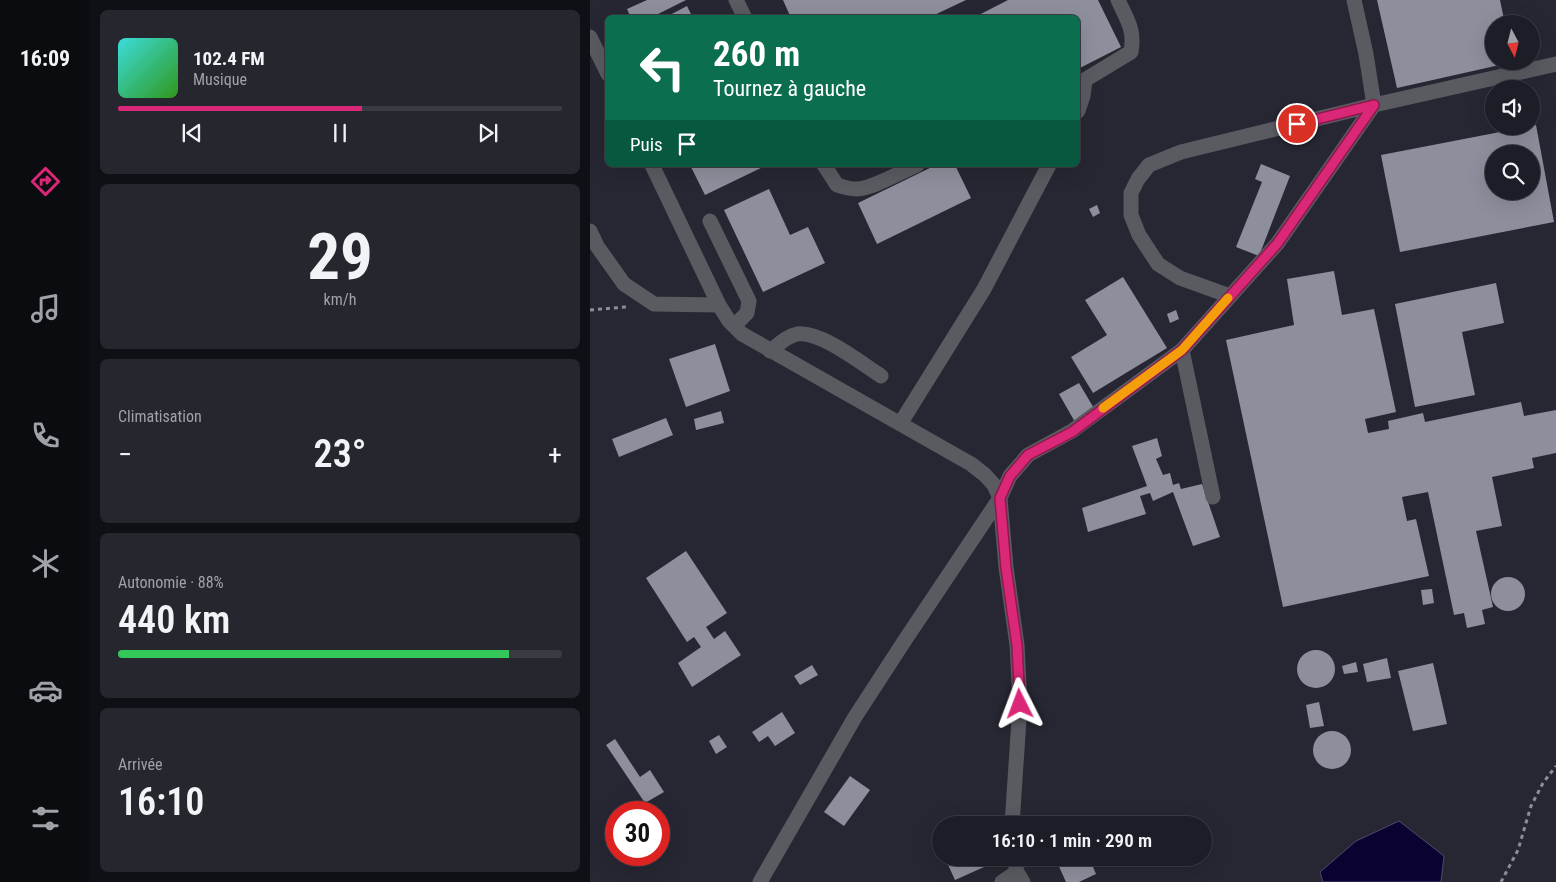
<!DOCTYPE html>
<html lang="fr">
<head>
<meta charset="utf-8">
<style>
	body { margin:0; font-family:"Roboto Condensed",sans-serif; background:#25262e; color:#f1f3f6; height:100vh; display:flex; flex-direction:column; font-size:19px; white-space:nowrap }
	* { box-sizing:border-box; margin:0 }
	p { font-size:16px; color:#a0a2a7 }
	.icon { flex:none; width:28px; height:28px; fill:none; stroke:currentColor; stroke-width:2; stroke-linecap:round; stroke-linejoin:round }
	.map { position:relative; flex:1; overflow:hidden }
	.drawer { display:flex; flex-direction:column; gap:10px; padding:10px; background:#0f1015; width:500px }
	.drawer>* { flex:none }
	.hud { position:absolute; left:15px; top:15px; width:475px; height:152px; border-radius:8px; box-shadow:0 5px 20px #0002,0 0 0 1px #3a3b43; background:#0b6e4f; color:#fff; overflow:hidden }
	.needle { width:32px; rotate:173deg }
	.fabs { position:absolute; left:895px; top:15px; display:grid; gap:10px }
	.fabs a { display:grid; place-items:center; width:55px; height:55px; border-radius:50%; background:#1c1d26; box-shadow:0 5px 20px #0002,0 0 0 1px #3a3b43; font-size:25px }
	.speed { position:absolute; left:15px; top:801px; display:flex; gap:10px; font-size:25px; font-weight:700; text-align:center }
	.speed>* { display:grid; place-content:center; width:65px; height:65px; border-radius:50%; background:#1c1d26; box-shadow:0 5px 20px #0002,0 0 0 1px #3a3b43; line-height:1 }
	.speed .limit { border:8px solid #d22; background:#fff; color:#111 }
	.pin { position:absolute; display:grid; place-items:center; width:42px; height:42px; color:#fff; margin:-21px; border:2px solid #fff; border-radius:50%; box-shadow:0 1px 5px #0007 }
	.me { position:absolute; width:55px; margin:-28px; rotate:357deg; stroke-linejoin:round; filter:drop-shadow(0 0 4px #0008) }
	.turn { display:flex; align-items:center; gap:18px; height:105px; padding:0 25px; font-size:22px }
	.turn .icon { width:65px; height:65px; stroke-width:2.5 }
	.turn b { display:block; font-size:35px; line-height:42px }
	.then { display:flex; align-items:center; height:48px; padding:0 25px; background:#0003; gap:10px; font-size:19px }
	.big { font-size:38px; font-weight:600; line-height:1.1 }
	.drawer .widget { flex:1; display:flex; flex-direction:column; justify-content:center; gap:8px; min-width:0; padding:0 18px; border-radius:8px; background:#25262e }
	.drawer .dial { align-items:center; gap:0 }
	.dial b { font-size:65px; line-height:1 }
	.song { display:flex; align-items:center; gap:15px }
	.cover { width:60px; height:60px; border-radius:8px; background:linear-gradient(135deg,hsl(180 70% 55%),hsl(110 70% 35%)) }
	.played { height:5px; border-radius:2px; background:linear-gradient(90deg,#db2777 55%,#3a3b43 55%) }
	.keys { display:flex; justify-content:space-around; direction:ltr }
	.heat { display:flex; justify-content:space-between; align-items:center; font-size:28px; direction:ltr }
	.charge { height:8px; border-radius:4px; background:linear-gradient(90deg,#34c759 88%,#3a3b43 0) }
	.trip { position:absolute; left:342px; top:816px; width:280px; height:50px; border-radius:25px; background:#1c1d26; box-shadow:0 5px 20px #0002,0 0 0 1px #3a3b43; font-weight:600; line-height:50px; text-align:center }
	main { display:flex; flex:1; min-height:0 }
	.tab-bar { display:flex; flex-direction:column; width:90px; justify-content:space-around; align-items:center; background:#0b0c0f; color:#a0a2a7 }
	.tab-bar .icon { width:35px; height:35px }
	.tab-bar .on { color:#db2777 }
	.tab-bar b { font-size:22px; color:#f1f3f6 }
	.map>svg:first-child { display:block }
	.water { fill:#0a0331; stroke:#4f4a6d }
	.building { fill:#8d8f9c; fill-rule:evenodd }
	.lines { fill:none; stroke-linecap:round; stroke-linejoin:round }
	.path { stroke:#8d8e97; stroke-width:3; stroke-dasharray:4 4; stroke-linecap:butt }
	.minor { stroke:#5a5b61; stroke-width:15 }
	.route-casing { stroke:#8e194d; stroke-width:12 }
	.route { stroke:#db2777; stroke-width:9 }
	.slow { stroke:#f59e0b; stroke-width:9 }
</style>
</head>
<body>
<main>
<nav class="tab-bar">
<b>16:09</b>
<svg class="icon on" aria-label="directions" viewBox="0 0 24 24"><path d="M12 3l9 9-9 9-9-9zM9 14v-3h6M13 9l2 2-2 2"/></svg>
<svg class="icon" aria-label="music" viewBox="0 0 24 24"><path d="M9 18V5l10-2v13"/><circle cx="6" cy="18" r="3"/><circle cx="16" cy="16" r="3"/></svg>
<svg class="icon" aria-label="phone" viewBox="0 0 24 24"><path d="M5 4h4l2 5-3 2q2 4 5 5l2-3 5 2v4C11 20 4 13 5 4z"/></svg>
<svg class="icon" aria-label="climate" viewBox="0 0 24 24"><path d="M12 3v18M4 7l16 10M4 17L20 7"/></svg>
<svg class="icon" aria-label="car" viewBox="0 0 24 24"><path d="M5 17H2v-5l4-1 3-4h7l3 4 3 1v5h-3M9 17h6M6 11h13"/><circle cx="7" cy="17" r="2"/><circle cx="17" cy="17" r="2"/></svg>
<svg class="icon" aria-label="filters" viewBox="0 0 24 24"><path d="M4 7h16M4 17h16"/><circle cx="9" cy="7" r="2"/><circle cx="15" cy="17" r="2"/></svg>
</nav>
<section class="drawer">
<div class="widget">
<div class="song"><i class="cover"></i><div><b>102.4 FM</b><p>Musique</p></div></div>
<div class="played"></div>
<div class="keys"><svg class="icon" aria-label="previous" viewBox="0 0 24 24"><path d="M18 5L8 12l10 7zM5 5v14"/></svg><svg class="icon" aria-label="pause" viewBox="0 0 24 24"><path d="M8 5v14M16 5v14"/></svg><svg class="icon" aria-label="next" viewBox="0 0 24 24"><path d="M6 5l10 7-10 7zM19 5v14"/></svg></div>
</div>
<div class="widget dial"><b>29</b><p>km/h</p></div>
<div class="widget"><p>Climatisation</p>
<div class="heat"><a>−</a><b class="big">23°</b><a>+</a></div>
</div>
<div class="widget"><p>Autonomie · 88%</p><b class="big">440 km</b><div class="charge"></div></div>
<div class="widget"><p>Arrivée</p><b class="big">16:10</b></div>
</section>
<div class="map">
<svg width="966" height="882" viewBox="0 0 966 882">
	<rect width="100%" height="100%" fill="#262732"/>
	<path class="water" d="M809,821L854,856L851,882H733L730,872L766,841Z"/>
	<path class="building" d="M57,0H96L60,18H41L37,9Z
		M193,0H376L338,18H201Z
		M418,0H508L531,47L488,69V18H383Z
		M787,0H910L915,24H904V61L923,62L807,88Z
		M97,6L103,18H74Z
		M946,125L964,222L810,252L791,155ZM904,154H941V191H904Z
		M671,164L700,176L669,256L646,247L672,182L665,179Z
		M100,165H177L115,195Z
		M346,165H365L381,198L287,244L268,203Z
		M179,189L200,235L218,227L235,263L173,292L134,210Z
		M507,205L510,213L503,217L499,209Z
		M744,271L752,315L784,309L806,412L775,419L778,433L799,429L798,421L833,413L835,422L931,402L934,416L966,410V453L942,458L944,468L902,477L912,526L886,531L903,607L892,610L895,624L877,628L874,613L864,615L838,492L812,497L817,521L826,519L839,576L693,607L636,340L704,325L697,279Z
		M533,277L577,348L503,393L481,357L517,335L495,300Z
		M906,283L914,323L872,332L885,395L825,407L805,304Z
		M586,310L589,319L580,323L577,314Z
		M125,344L140,391L96,407L79,359Z
		M489,383L505,410L485,422L469,394Z
		M131,411L134,423L106,430L104,419Z
		M76,418L83,435L29,457L22,439Z
		M567,438L572,456L566,459L573,475L580,473L583,485L589,483L591,489L612,484L630,537L603,546L583,492L563,501L560,493L550,496L556,514L498,532L492,508L557,486L542,446Z
		M96,551L137,613L116,627L124,639L135,631L151,655L102,687L88,663L111,647L104,637L97,642L56,578Z
		M901 594a17 17 0 1 1 34 0a17 17 0 1 1-34 0Z
		M842,589L844,603L833,605L831,590Z
		M707 669a19 19 0 1 1 38 0a19 19 0 1 1-38 0Z
		M797,658L801,678L777,682L773,664Z
		M766,662L768,672L754,674L752,666Z
		M843,663L857,724L823,731L808,671Z
		M222,665L228,675L210,685L204,676Z
		M729,702L734,726L720,728L716,705Z
		M192,712L205,733L185,746L178,736L169,742L162,732Z
		M723 750a19 19 0 1 1 38 0a19 19 0 1 1-38 0Z
		M129,735L137,747L126,754L119,741Z
		M25,739L50,777L60,770L74,792L55,803L16,745Z
		M260,776L280,790L254,826L234,812Z
		M355,858H389L394,867L365,880Z
		M472,858H499L506,874L489,882H476L466,860Z"/>
	<g class="lines">
		<path class="path" d="M0,310L36,307
			M911,882L928,850L941,806L953,783L966,766"/>
		<path class="minor" d="M146,0L155,18
			M0,37L18,74
			M488,84L541,52C545,29 537,20 528,0
			M488,111L493,96L495,80
			M62,165L129,305L139,321L152,334L381,464L395,475L404,485L410,498L416,567L427,645L430,704L422,825
			M234,165L247,185C253,187 260,189 267,189C284,188 310,172 327,165
			M120,221L159,301L157,313L144,326
			M0,231L7,246L34,284L64,304L129,305
			M640,296L590,278L568,264L549,235L541,215V193L548,179L559,165L591,152L784,105L966,64
			M592,350L623,497
			M180,351C188,345 197,336 207,334C231,331 271,363 291,376
			M310,424L394,289L459,165
			M424,858L427,872L433,882
			M170,882L265,717L315,640L410,498L420,476L438,455L482,431L592,350L687,244L784,105L776,54L764,0
			M412,882L427,872"/>
	</g>
	<g class="lines">
		<defs>
			<path id="route" d="M430,704L427,645L416,568L410,498L420,476L438,455L482,432L592,350L687,244L784,105L707,124"/>
		</defs>
		<use href="#route" class="route-casing"/>
		<use href="#route" class="route"/>
		<path class="slow" d="M513,408L592,350L638,298"/>
	</g>
</svg>
<div class="fabs">
<a><svg class="needle" viewBox="-14 -14 28 28"><path d="M0-13l5 13h-10z" fill="#e53935"/><path d="M0 13l5-13h-10z" fill="#a0a2a7"/></svg></a>
<a><svg class="icon" aria-label="sound" viewBox="0 0 24 24"><path d="M4 9h4l5-4v14l-5-4H4zM17 9q2 3 0 6"/></svg></a>
<a><svg class="icon" aria-label="search" viewBox="0 0 24 24"><circle cx="10" cy="10" r="6"/><path d="M15 15l6 6"/></svg></a>
</div>
<div class="speed"><div class="limit">30</div></div>
<div class="pin" style="left:707px;top:124px;background:#d93025"><svg class="icon" aria-label="arrive" viewBox="0 0 24 24"><path d="M6 21V4h12l-3 4 3 4H6"/></svg></div>
<svg class="me" style="left:430px;top:704px" viewBox="-20 -20 40 40"><path d="M0-17L14 15 0 8-14 15z" fill="#db2777" stroke="#fff" stroke-width="4"/></svg>
<div class="trip">16:10 · 1 min · 290 m</div>
<div class="hud">
<div class="turn"><svg class="icon" aria-label="left" viewBox="0 0 24 24"><path d="M17 20v-9H6M10 6l-5 5 5 5"/></svg><div><b>260 m</b>Tournez à gauche</div></div>
<div class="then">Puis<svg class="icon" aria-label="arrive" viewBox="0 0 24 24"><path d="M6 21V4h12l-3 4 3 4H6"/></svg></div>
</div>
</div>
</main>
</body>
</html>
